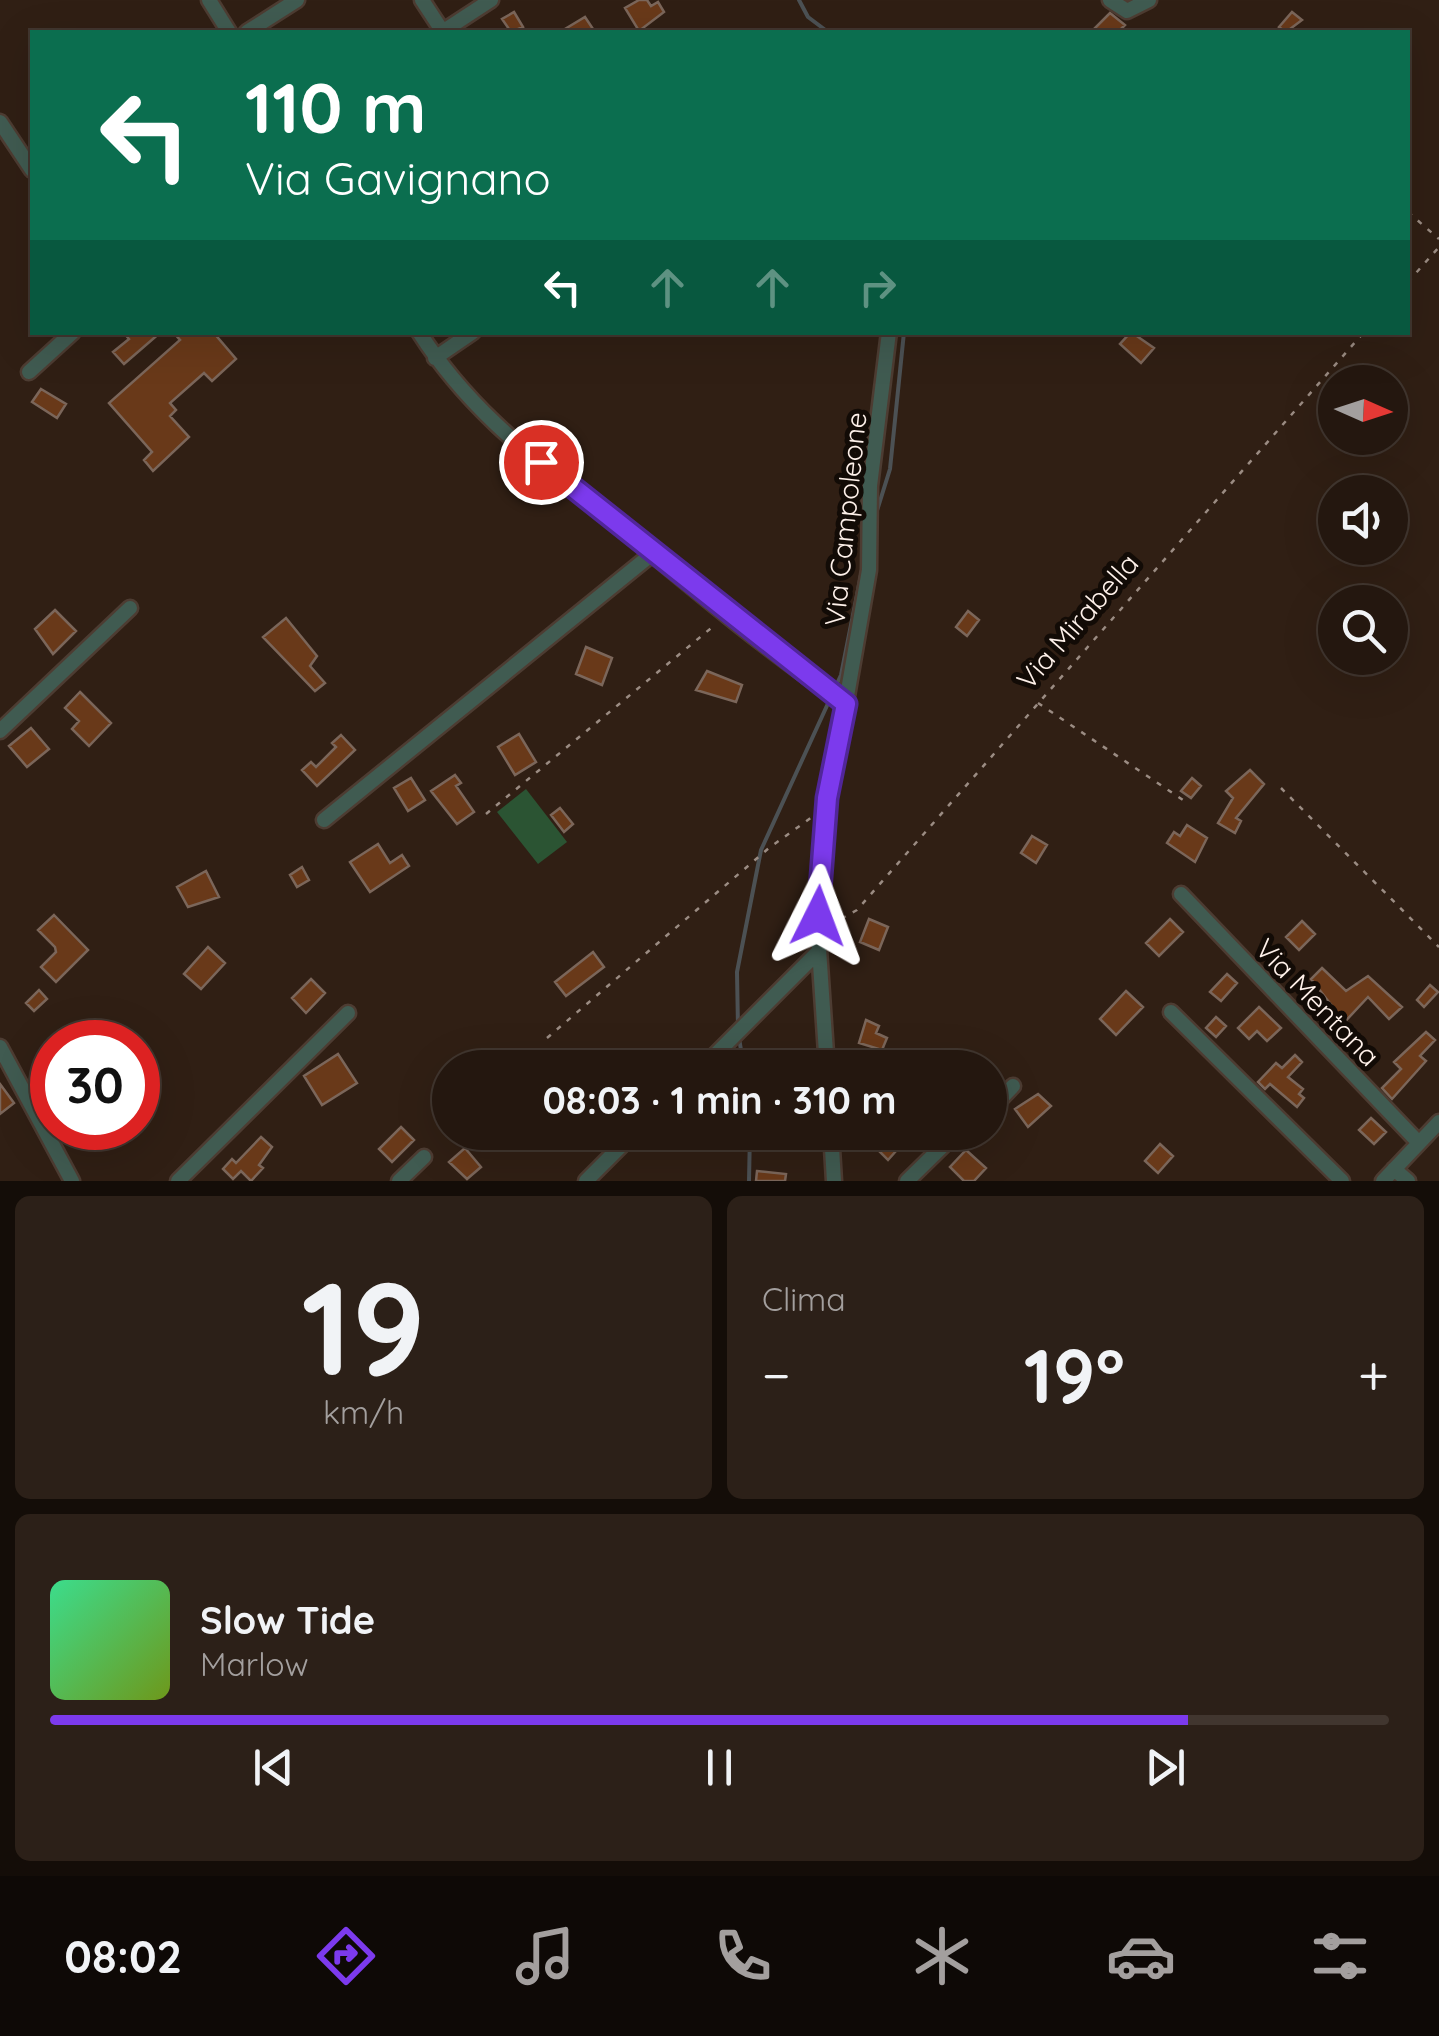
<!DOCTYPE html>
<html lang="it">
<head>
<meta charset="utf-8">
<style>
	body { margin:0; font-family:Quicksand,sans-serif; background:#2c2018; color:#f1f3f6; height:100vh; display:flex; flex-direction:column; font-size:38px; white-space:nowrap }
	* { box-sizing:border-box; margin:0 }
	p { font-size:32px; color:#a39f9e }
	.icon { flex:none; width:55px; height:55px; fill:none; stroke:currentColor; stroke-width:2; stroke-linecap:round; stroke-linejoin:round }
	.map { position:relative; height:1181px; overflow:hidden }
	.panel { display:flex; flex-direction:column; gap:15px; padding:15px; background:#140d08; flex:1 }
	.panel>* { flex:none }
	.banner { position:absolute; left:30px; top:30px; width:1380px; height:305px; border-radius:0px; box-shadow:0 10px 40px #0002,0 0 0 2px #41362f; background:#0b6e4f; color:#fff; overflow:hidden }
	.needle { width:65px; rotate:93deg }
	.fabs { position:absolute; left:1318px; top:365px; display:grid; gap:20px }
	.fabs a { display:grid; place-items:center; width:90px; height:90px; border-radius:50%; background:#24170f; box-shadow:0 10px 40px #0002,0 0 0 2px #41362f; font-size:50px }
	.speed { position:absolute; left:30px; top:1020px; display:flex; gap:20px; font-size:50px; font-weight:700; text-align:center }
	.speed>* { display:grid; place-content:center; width:130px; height:130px; border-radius:50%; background:#24170f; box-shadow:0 10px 40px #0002,0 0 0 2px #41362f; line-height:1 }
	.speed .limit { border:15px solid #d22; background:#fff; color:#111 }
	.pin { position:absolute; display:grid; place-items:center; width:85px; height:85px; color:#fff; margin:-42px; border:5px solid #fff; border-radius:50%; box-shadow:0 2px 10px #0007 }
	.me { position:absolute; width:110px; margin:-55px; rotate:3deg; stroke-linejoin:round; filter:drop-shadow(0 0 8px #0008) }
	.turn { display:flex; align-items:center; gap:35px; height:210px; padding:0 50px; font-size:45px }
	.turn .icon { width:130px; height:130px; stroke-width:2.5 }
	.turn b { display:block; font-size:70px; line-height:85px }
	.lanes { display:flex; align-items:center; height:95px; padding:0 50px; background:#0003; justify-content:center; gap:50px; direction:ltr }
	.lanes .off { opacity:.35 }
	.big { font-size:75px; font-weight:700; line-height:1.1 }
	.panel .card { flex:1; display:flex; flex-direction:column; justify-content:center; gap:15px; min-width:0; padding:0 35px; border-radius:15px; background:#2c2018 }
	.panel .dial { align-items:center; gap:0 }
	.dial b { font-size:130px; line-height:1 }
	.song { display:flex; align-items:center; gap:30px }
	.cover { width:120px; height:120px; border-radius:15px; background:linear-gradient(135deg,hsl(150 70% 55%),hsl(80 70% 35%)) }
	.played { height:10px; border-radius:5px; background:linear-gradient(90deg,#7c3aed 85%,#41362f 85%) }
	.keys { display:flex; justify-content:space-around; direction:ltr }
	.heat { display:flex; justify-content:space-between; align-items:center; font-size:55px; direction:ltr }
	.panel .tiles { flex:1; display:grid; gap:15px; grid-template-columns:1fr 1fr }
	.card:last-child { grid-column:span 2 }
	.trip { position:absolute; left:432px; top:1050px; width:575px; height:100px; border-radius:50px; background:#24170f; box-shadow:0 10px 40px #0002,0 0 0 2px #41362f; font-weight:700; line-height:100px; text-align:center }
	.tabs { display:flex; height:160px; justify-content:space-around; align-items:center; background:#0e0906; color:#a39f9e }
	.tabs .icon { width:70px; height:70px }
	.tabs .on { color:#7c3aed }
	.tabs b { font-size:45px; color:#f1f3f6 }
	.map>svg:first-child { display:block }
	.green { fill:#2b5433 }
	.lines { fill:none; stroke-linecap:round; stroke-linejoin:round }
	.stream { stroke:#4c5154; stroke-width:4 }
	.building { fill:#693919; stroke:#7b665a; stroke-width:2.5 }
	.minor-casing { stroke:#4d3c32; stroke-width:19 }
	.path { stroke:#9b8c83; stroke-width:2.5; stroke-dasharray:5 8; stroke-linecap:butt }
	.minor { stroke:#405b51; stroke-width:14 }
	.route-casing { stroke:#51269a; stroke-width:25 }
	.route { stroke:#7c3aed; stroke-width:18 }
	.labels { text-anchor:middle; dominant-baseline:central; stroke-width:10; stroke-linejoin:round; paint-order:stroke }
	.street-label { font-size:28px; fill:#fef1ea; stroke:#120b06 }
</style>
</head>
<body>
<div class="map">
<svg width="1439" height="1181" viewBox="0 0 1439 1181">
	<rect width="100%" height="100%" fill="#301f14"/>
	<path class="green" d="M526,789L567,842L538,864L497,812Z"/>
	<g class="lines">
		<path class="stream" d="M799,0L808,17L828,32
			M875,517L890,469L904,332
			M738,1028L737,972L761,850L841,675L863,565
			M739,1038L744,1068
			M749,1181L750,1132"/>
	</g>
	<path class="building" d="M639,0H647L651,6L658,2L664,12L639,31L625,8Z
		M514,12L523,27L511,32L502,19Z
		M1292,12L1302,20L1286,32L1279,27Z
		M1110,13L1125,25L1118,32H1091Z
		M585,17L595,32H560Z
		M123,332H161L124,364L113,352L129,339Z
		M173,332H213L236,359L212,381L204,373L170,403L176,410L170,416L189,437L153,471L144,460L152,452L109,403L180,340Z
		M1131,332L1154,348L1141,363L1120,344Z
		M41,389L66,404L57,418L32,402Z
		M55,610L76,631L53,654L35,629Z
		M968,611L979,620L967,636L956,627Z
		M286,618L317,656L310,666L325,683L315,691L263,637Z
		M586,647L612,658L602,685L576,674Z
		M707,671L742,685L736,702L696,690Z
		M80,692L111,723L89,746L72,729L79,721L65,708Z
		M31,728L49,749L27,767L9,746Z
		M519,734L536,762L515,775L498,747Z
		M341,735L355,750L317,786L302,770L311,762L316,767L336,747L332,743Z
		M1250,770L1264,784L1236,818L1241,821L1235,833L1218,823L1233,798L1226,791Z
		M455,775L461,783L456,786L474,812L457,824L431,791Z
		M411,778L425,800L408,811L394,788Z
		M1192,778L1201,786L1191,798L1181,791Z
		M560,808L573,824L564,832L551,815Z
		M1187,825L1207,838L1195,862L1167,843L1174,832L1180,836Z
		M1032,836L1047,845L1036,863L1021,853Z
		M378,844L390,863L402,855L409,866L370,892L350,862Z
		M302,867L309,880L297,887L290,875Z
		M206,871L219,897L188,907L177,887Z
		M54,915L88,950L56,982L41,967L56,952L55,947L38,930Z
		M869,919L888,927L879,950L860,942Z
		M1170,919L1183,932L1159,956L1146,943Z
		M1302,921L1315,934L1299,950L1286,937Z
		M208,947L225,963L201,989L184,974Z
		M593,952L604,967L566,996L555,982Z
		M1322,968L1346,991L1368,976L1402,1007L1389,1019L1368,997L1339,1028L1325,1014L1332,1006L1311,979Z
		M1227,974L1237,983L1221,1001L1210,992Z
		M311,979L325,993L306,1013L292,998Z
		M1430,985L1438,992L1424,1007L1417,1000Z
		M39,990L47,999L34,1011L26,1003Z
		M1126,991L1143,1007L1116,1035L1100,1019Z
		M1259,1007L1281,1028L1267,1041L1257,1031L1249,1039L1238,1028Z
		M1216,1017L1226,1026L1216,1037L1206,1028Z
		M866,1020L879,1026L876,1033L887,1038L882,1050L859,1043Z
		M1426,1032L1435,1040L1420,1056L1426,1061L1392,1099L1382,1088L1401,1069L1394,1062Z
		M338,1054L357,1083L322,1105L304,1076Z
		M1295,1055L1302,1062L1288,1077L1303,1089L1299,1094L1304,1098L1297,1107L1270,1084L1265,1089L1258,1082L1276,1063L1282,1068Z
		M0,1084L14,1103L0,1114Z
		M1038,1094L1051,1106L1028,1127L1015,1109Z
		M1371,1118L1386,1132L1374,1144L1359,1130Z
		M401,1127L414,1140L392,1162L379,1149Z
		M887,1132H913L888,1160L874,1146Z
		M261,1137L272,1147L259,1165L263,1168L251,1181L241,1171L233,1179L223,1169L232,1159L236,1163Z
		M1160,1144L1173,1156L1158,1173L1145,1161Z
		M465,1148L481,1167L467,1179L449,1162Z
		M966,1150L986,1168L974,1181H964L950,1167Z
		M757,1171L786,1174L785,1181H756Z"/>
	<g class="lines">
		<defs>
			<path id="minor" d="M209,0L229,32
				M422,0L443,32
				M1110,0L1127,11L1149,0
				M247,32L297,0
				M442,32L491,0
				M0,122L32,170
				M419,332C474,418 544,465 622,529C694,589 768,651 846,704
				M435,358L473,332
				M29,372L73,332
				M0,731L130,608
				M324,820L652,554
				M1181,894L1419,1143
				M1171,1012L1342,1181
				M0,1047L72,1181
				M702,1068L819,951
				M827,1068L818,934L824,828L869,570L870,486L889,332
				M990,1110L1013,1086
				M831,1132L834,1181
				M1394,1169L1408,1181
				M178,1181L348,1013
				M399,1181L424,1157
				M586,1181L635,1132
				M907,1181L949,1140L967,1132
				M1383,1181L1439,1122"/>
		</defs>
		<use href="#minor" class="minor-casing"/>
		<path class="path" d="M1408,212L1439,239
			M1408,282L1439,247
			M1038,703L1189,804
			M1281,788L1439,947
			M486,814L716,624
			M830,925L857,910L1364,332
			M547,1038L769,848L812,817"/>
		<use href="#minor" class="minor"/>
	</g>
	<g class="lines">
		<defs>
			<path id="route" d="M541,462L846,704L827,798L818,916"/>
		</defs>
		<use href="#route" class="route-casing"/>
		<use href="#route" class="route"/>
	</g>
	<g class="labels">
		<g class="street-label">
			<text transform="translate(845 519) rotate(-84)">Via Campoleone</text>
			<text transform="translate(1077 621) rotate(-49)">Via Mirabella</text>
			<text transform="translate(1318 1002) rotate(46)">Via Mentana</text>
		</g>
	</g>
</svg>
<div class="fabs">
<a><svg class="needle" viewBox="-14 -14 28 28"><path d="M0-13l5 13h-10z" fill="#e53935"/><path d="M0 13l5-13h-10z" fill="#a39f9e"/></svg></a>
<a><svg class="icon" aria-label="sound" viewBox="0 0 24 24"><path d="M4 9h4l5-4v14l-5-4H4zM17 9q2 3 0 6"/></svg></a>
<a><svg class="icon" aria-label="search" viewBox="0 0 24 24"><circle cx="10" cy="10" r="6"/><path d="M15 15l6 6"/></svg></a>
</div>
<div class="speed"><div class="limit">30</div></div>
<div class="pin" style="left:541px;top:462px;background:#d93025"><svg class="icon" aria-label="arrive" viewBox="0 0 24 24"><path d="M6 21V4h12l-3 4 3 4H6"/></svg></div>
<svg class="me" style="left:818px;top:916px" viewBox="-20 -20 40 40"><path d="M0-17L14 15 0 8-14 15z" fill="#7c3aed" stroke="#fff" stroke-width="4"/></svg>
<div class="trip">08:03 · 1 min · 310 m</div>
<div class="banner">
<div class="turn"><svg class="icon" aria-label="left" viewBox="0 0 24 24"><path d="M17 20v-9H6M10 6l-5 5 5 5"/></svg><div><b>110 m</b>Via Gavignano</div></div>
<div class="lanes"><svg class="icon" aria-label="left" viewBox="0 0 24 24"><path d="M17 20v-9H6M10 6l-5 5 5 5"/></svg><svg class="icon off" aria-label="ahead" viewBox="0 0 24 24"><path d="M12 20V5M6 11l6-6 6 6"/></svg><svg class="icon off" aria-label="ahead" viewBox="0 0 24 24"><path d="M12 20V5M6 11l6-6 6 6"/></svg><svg class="icon off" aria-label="right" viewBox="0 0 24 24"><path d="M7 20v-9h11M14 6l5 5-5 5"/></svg></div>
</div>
</div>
<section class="panel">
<div class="tiles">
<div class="card dial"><b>19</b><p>km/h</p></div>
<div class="card"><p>Clima</p>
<div class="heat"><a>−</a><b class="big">19°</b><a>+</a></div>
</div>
<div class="card">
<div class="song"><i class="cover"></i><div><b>Slow Tide</b><p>Marlow</p></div></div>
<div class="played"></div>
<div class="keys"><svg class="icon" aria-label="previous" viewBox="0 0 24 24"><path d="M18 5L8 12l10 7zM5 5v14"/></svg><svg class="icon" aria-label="pause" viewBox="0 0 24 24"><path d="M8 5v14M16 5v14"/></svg><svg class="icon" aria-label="next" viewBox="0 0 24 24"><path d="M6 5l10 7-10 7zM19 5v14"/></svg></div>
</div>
</div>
</section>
<nav class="tabs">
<b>08:02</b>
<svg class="icon on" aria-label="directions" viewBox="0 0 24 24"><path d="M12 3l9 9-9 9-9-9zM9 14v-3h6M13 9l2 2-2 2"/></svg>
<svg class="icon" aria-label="music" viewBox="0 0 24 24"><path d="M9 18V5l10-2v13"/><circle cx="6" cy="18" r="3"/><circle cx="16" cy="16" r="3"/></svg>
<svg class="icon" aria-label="phone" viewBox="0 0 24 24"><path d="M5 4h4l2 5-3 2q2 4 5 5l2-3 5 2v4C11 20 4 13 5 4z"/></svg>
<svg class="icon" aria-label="climate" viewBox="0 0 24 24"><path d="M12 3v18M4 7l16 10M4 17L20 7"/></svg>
<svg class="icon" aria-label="car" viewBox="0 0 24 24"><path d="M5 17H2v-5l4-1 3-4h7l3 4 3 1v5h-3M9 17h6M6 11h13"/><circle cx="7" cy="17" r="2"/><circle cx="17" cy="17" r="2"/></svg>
<svg class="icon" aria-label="filters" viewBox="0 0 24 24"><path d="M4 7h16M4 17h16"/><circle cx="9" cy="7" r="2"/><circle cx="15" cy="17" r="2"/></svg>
</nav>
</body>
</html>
